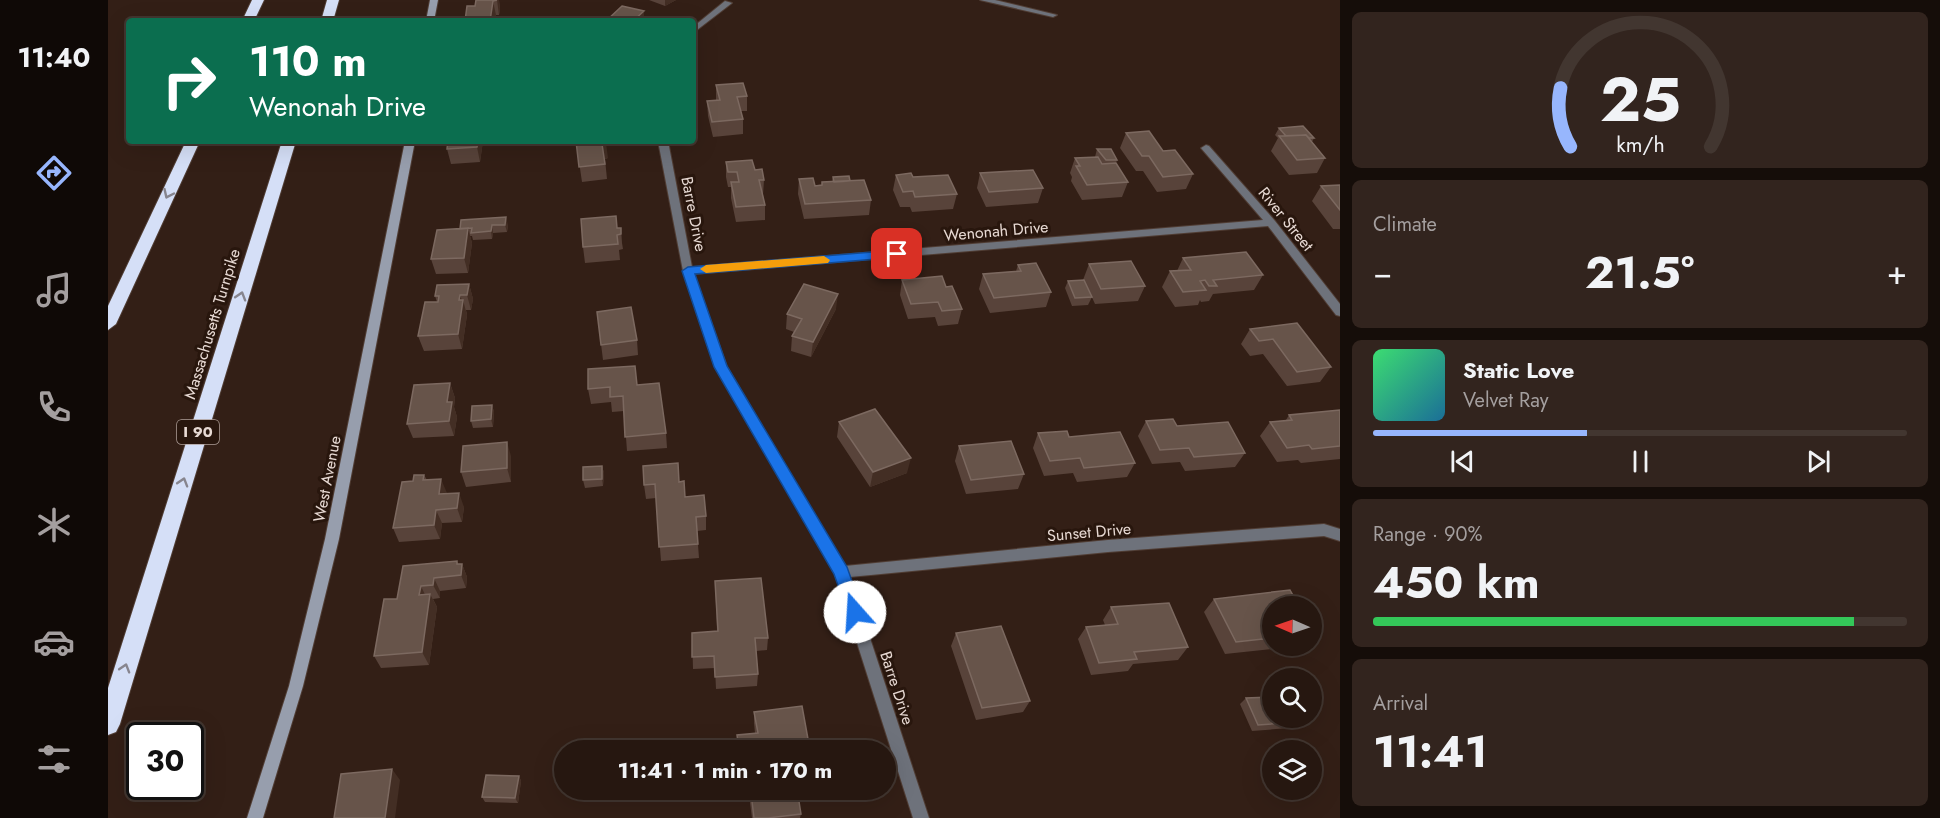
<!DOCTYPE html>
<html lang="en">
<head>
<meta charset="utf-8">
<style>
	body { margin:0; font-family:Jost,sans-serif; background:#32241e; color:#f1f3f6; height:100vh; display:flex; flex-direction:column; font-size:22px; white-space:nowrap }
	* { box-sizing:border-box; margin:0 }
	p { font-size:20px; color:#a49f9f }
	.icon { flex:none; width:33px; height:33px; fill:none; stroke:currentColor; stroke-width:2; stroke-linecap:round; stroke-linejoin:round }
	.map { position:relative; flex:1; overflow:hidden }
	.drawer { display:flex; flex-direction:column; gap:12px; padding:12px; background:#150d09; width:600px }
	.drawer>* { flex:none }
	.banner { position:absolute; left:18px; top:18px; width:570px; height:126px; border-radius:6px; box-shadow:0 6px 24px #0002,0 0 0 2px #423630; background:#0b6e4f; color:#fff; overflow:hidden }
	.needle { width:39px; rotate:272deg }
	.buttons { position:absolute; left:1154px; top:596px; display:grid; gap:12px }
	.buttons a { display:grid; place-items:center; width:60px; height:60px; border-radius:50%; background:#261710; box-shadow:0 6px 24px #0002,0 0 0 2px #423630; font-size:30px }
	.speed { position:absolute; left:18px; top:722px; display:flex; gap:12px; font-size:30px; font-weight:700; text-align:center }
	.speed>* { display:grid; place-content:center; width:78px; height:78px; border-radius:50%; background:#261710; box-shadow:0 6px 24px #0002,0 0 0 2px #423630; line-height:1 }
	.speed .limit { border:3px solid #111; border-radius:9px; background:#fff; color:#111 }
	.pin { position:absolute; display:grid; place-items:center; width:51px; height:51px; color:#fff; margin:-26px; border-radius:12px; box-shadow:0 3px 9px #0006 }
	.me { position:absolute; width:66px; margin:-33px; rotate:341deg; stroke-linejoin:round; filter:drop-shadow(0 0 4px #0008) }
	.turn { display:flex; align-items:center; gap:21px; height:126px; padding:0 24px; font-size:27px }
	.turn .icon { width:78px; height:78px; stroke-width:2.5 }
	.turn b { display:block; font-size:42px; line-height:51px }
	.big { font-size:45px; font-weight:700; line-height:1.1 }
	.drawer .widget { flex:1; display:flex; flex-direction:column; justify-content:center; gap:9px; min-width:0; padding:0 21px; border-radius:9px; background:#32241e }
	.drawer .dial { align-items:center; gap:0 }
	.dial svg { height:156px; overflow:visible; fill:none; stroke:#423630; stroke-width:7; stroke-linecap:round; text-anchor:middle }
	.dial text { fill:#f1f3f6; stroke:none }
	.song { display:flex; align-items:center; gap:18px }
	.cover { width:72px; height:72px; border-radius:9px; background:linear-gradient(135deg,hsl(140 70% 55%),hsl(200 70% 35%)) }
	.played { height:6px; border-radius:3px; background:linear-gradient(90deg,#97b6fd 40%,#423630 40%) }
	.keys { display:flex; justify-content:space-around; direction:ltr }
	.heat { display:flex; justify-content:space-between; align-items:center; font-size:33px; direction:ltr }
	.charge { height:9px; border-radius:4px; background:linear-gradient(90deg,#34c759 90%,#423630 0) }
	.trip { position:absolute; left:446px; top:740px; width:342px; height:60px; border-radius:30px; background:#261710; box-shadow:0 6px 24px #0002,0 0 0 2px #423630; font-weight:700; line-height:60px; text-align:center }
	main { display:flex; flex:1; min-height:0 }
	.tab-bar { display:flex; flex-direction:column; width:108px; justify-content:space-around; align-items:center; background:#0f0906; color:#a49f9f }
	.tab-bar .icon { width:42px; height:42px }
	.tab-bar .current { color:#97b6fd }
	.tab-bar b { font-size:27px; color:#f1f3f6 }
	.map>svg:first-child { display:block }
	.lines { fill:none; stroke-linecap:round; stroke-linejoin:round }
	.lane-casing { stroke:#503d34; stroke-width:2 }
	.street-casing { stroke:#503d34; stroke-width:2 }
	.secondary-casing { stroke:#503d34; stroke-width:2 }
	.highway-casing { stroke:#503d34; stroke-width:2 }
	.lane { fill:#6e727b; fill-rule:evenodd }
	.street { fill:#6e727b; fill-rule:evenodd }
	.secondary { fill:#979ead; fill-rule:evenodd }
	.highway { fill:#d5dff7; fill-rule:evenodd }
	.wall { fill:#58433a }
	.shaded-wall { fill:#432e24 }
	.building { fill:#67544a; stroke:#7c6960; stroke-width:1.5 }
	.oneway { stroke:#87858e }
	.route { fill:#1a73e8; stroke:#114b97; stroke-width:1.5 }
	.slow { fill:#f59e0b }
	.labels { text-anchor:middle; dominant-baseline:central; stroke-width:6; stroke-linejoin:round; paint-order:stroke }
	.shield { fill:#28160d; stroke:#ae9f98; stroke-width:1.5 }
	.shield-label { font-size:15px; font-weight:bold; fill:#e8dad4 }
	.street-label { font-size:16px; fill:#e8dad4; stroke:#28160d }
</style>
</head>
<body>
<main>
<nav class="tab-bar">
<b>11:40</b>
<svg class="icon current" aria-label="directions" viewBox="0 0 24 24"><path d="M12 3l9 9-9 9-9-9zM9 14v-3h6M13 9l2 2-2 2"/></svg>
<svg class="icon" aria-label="music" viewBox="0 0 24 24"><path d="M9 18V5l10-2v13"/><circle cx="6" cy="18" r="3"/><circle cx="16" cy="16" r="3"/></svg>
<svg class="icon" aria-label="phone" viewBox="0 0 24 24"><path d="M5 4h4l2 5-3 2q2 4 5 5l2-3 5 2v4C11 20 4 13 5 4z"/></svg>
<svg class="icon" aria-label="climate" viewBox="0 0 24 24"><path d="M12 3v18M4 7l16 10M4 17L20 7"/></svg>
<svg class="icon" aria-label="car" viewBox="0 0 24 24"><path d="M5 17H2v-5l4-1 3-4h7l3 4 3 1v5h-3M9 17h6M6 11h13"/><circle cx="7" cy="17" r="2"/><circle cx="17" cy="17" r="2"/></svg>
<svg class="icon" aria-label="filters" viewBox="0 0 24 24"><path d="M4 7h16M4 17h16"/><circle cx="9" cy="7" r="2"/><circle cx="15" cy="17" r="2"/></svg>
</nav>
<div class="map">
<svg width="1232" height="818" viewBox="0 0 1232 818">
	<rect width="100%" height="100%" fill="#331f16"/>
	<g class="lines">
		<defs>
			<path id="lane" d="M872,0H887L949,15L945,17Z"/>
			<path id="street" d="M617,1L624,3L585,33V27Z
				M550,141H560L584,267L1155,220L1093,148L1098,145L1101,146L1167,221L1232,304V316L1228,315L1160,226L586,274L619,367L737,566L1000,540L1216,524L1232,529V541L1216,536L1000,552L742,577L821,818H805L727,574L607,367L575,271Z"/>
			<path id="secondary" d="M322,0H330L326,21H318Z
				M297,141H307L231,539L195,686L155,818H139L181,686L217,539Z"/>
			<path id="highway" d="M144,0H156L146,21H134Z
				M219,0H231L225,21H213Z
				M78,141H92L8,324L0,330V306Z
				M174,141H188L12,724L8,732L0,735V688Z"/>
		</defs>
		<use href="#lane" class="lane-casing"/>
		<use href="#street" class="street-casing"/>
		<use href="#secondary" class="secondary-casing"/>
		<use href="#highway" class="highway-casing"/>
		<use href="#lane" class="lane"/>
		<use href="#street" class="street"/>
		<use href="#secondary" class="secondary"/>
		<use href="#highway" class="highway"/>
	</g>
	<path class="wall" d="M368,0H391L392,9L391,15H388L387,21H357L367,6Z
		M541,0H568L557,6Z
		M608,85L639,96V111H633L635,119V134L605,137L600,116L599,101L608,100Z
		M1171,128L1206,138L1204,142L1217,158L1209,173L1181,175L1163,151L1170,138L1167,135Z
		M1018,133L1055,151L1085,174L1078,189L1049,192L1035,171H1028L1012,148Z
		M375,141L372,162L343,164L339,149Z
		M468,141L500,158L497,159L499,179L474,182Z
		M989,149L1009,160L1008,163L1020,182L1014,197L974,200L963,181L964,177L962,173L967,158L987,157Z
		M618,162L656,180L655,195L657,205V220L628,222L623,198V187H620L618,177Z
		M872,173L935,188L930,203L878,207L869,188Z
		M788,175L805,177L849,194L845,209L804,212L802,207H792L785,190Z
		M725,177L742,181L763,200L761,215L696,219L690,194L691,179L707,186L714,185V182H724Z
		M1232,185V229H1225L1204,201L1213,186Z
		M353,220L400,225L399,232L385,233L384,239L365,240L364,236H362L364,243L360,273L328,274L323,259L352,229Z
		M509,228H513L514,243L515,249L511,250L512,260L477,263L475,247Z
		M1075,258L1155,275L1146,290L1105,294L1101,301L1093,302L1092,300L1090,305L1067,307L1054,287L1062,271H1069Z
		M981,264L1037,286L1030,301L987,304L981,291L984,297L980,305L964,306L957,288L960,281L975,280Z
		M910,265L943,292L938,307L882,313L871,289L875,274L908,271Z
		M794,280L838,287L854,309L850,324L830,326L827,317L800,319L792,295Z
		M361,284L365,299L363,310H358L359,315L354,349L316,351L310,336L329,302L327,296Z
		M728,309L703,357L683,351L684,336L686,332L678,329L679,314Z
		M489,312L529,340L530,355L495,360Z
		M1142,329L1223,367L1212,382L1179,386L1155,354L1142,356L1133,344Z
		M342,383L347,398L346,407L349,417L346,436L305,438L299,424Z
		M529,385L558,433L559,448L519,451L516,411L504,412L503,402L483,404L480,389Z
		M384,405L386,412L385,427L365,428L363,421Z
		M1232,410V459L1193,463L1190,460L1169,462L1152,436L1162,422L1178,420L1181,415Z
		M1038,421L1069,426L1137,453L1127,467L1077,471L1072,462L1044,464L1030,436Z
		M731,422L799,473L762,487L729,437Z
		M930,433L961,437L1027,463L1019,477L969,482L965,473L936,476L925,448Z
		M851,446L916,474L910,489L858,494L847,461Z
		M403,456V482L358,487L353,472Z
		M494,466L496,473L495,486L477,488L475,480Z
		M316,475L319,480L356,507L354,522L334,523L332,539L291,542L285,528L305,481Z
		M571,482L577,497L598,516V530L589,531L591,558L553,561L548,498L538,499L536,485Z
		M349,561L350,564H354L359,577L358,588L332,591V598L325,599L329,607L321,665L273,668L266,656L289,599Z
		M607,581L660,638L659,650L648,651L650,674L649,686L608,689L607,668L585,669L584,633L609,631Z
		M1106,599L1164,606V645H1194L1193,646L1117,654L1096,612Z
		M1003,607L1080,647L1070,660L1025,664L1020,671L983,675L970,639L978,627L997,625L995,620Z
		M848,633L922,701L915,712L868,720L843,646Z
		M1138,698L1188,722L1181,728L1144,731L1132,704Z
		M646,712L702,750H629V735L647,733L646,723Z
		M411,776L413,781L410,803L377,802L374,797Z
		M656,789H689L693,814L692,818H644L642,803L643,793L656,791Z"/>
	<path class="shaded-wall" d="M389,0H391L392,9L391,15Z
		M557,0H568L557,6Z
		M385,1L388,15L387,21H382Z
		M536,11V21H525Z
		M370,141H375L372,162L369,147Z
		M498,143L500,158L496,159L494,144Z
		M398,217L400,225L399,232L397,225Z
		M384,225L385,233L384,239L383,231Z
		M360,228L364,243L360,273L356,258Z
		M361,284L365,299L363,310L359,295Z
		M730,294L728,309L703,357L705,342Z
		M352,295L355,303V300L359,315L354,349L350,334Z
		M342,383L347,398L346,407L349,417L346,436L341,421L339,402Z
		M384,405L386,412L385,427L383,419Z
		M399,442L403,456V482L399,468Z
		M803,458L799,473L762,487L765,472Z
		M494,466L496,473L495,486L494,479Z
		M333,479L339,493L331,494Z
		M351,493L356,507L354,522L349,508Z
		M328,510L334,523L332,539L326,525Z
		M349,561L353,571L354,564L359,577L358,588L353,575Z
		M326,578L332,591V598L325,585Z
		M313,586L319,599L311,595Z
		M322,594L329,607L321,665L314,652Z
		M284,769L292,780L287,818H277Z
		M411,776L413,781L410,803L407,798Z"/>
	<path class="building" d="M368,0H389L385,1L382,21H357L359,6H367Z
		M514,6L536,11L525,21H498Z
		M635,83L639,96L629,97L635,119L604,122L599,101L612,100L608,85Z
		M1195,126L1206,138H1201L1198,135L1178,136L1171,128Z
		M1041,131L1055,151L1067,150L1085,174L1055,177L1041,156H1034L1018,133Z
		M1198,135L1217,158L1189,160L1171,136Z
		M340,141H370L369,147L339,149Z
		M468,141H498V143L494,144L497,164L471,167Z
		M989,149H1003L1009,160H998Z
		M990,157L994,164L1008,163L1020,182L979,185L968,166H972L967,158Z
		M644,160L647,170L654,169L656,180H651L657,205L628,207L623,182H631L629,172H620L618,162Z
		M925,170L935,188L881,192L872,173Z
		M803,173L805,177L840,175L849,194L807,197L805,191L795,192L788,175Z
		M741,176L742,181L726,182L725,177Z
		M705,178L707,186L714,185V182L756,180L763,200L697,204L691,179Z
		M1232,185V210L1213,186Z
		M508,216L509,228H513V234L509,235L510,244L475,247L473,219Z
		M398,217L397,225H384L383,231L363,233L364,228L352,229L353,220Z
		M360,228L356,258L323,259L329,230Z
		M1138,252L1155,275L1105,280L1109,286H1101L1097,280L1092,281L1098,290L1075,292L1062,271L1083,270L1075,258Z
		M1023,261L1037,286L993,289L981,264Z
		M928,263L943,292L886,298L875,274L913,271L910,265Z
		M834,276L838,287L844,286L854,309L834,311L830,302L803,304L794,280Z
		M976,280L984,297L967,298L960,281Z
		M361,284L359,295H352L351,300H355L350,334L310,336L317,302H330L331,296H327L329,285Z
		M696,284L730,294L705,342L684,336L694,319L679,314Z
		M523,307L529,340L493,345L489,312Z
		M1189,323L1223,367L1189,372L1165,339L1151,341L1142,329Z
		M527,366L529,385L551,383L558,433L517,437L515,396L502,397V387L480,389V369Z
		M342,383L339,402H344L341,421L299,424L306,385Z
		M384,405L383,419L363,421L364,406Z
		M767,409L803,458L765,472L731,422Z
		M1232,410V446L1204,449L1201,445L1179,448L1162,422L1184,420L1181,415Z
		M1065,419L1069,426L1120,422L1137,453L1086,457L1081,448L1052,450L1038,421Z
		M959,431L961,437L1012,432L1027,463L976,468L972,458L942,461L930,433Z
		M903,441L916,474L863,480L851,446Z
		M399,442V468L353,472L355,446Z
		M570,463L571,482L576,481L577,497L596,495L598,516L588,517L590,544L551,547L547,484L536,485L535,466Z
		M494,466V479L475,480V467Z
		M306,475H316L315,480L333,479L331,494L351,493L349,508L328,510L326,525L285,528L294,482L305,481Z
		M349,561V564H354L353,575L326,578L325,585L313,586L311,595L322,594L314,652L266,656L276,599H289L295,566Z
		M653,578L660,638H647L650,674L607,677L606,656L584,657V633L610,631L607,581Z
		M1182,590L1191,606H1164V638L1128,642L1106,599Z
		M1061,603L1080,647L1026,652L1029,659L991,663L978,627L1010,624L1003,607Z
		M893,626L922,701L874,708L848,633Z
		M1164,697V717H1185L1188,722L1150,725L1138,698Z
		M694,706L702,750H631L629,735L650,733L646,712Z
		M284,769L277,818H226L233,774Z
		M378,775L411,776L407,798L374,797Z
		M658,789H689L693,814L660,818H646L643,793L658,791Z"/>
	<defs><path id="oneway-chevron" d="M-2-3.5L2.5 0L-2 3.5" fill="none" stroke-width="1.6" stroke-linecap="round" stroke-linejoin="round" transform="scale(1.5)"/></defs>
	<g class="oneway">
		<use href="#oneway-chevron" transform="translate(60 194) rotate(115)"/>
		<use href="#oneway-chevron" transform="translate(133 296) rotate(-73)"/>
		<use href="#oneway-chevron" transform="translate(75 482) rotate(-73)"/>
		<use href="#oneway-chevron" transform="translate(17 668) rotate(-73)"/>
	</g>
	<path class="route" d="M789,250L793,251V257L587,274L619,366L739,567L755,612L752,617L747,619L741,617L726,574L606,367L574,271L580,267Z"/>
	<path class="slow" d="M716,256L722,260L720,263L598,273L592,269L598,265Z"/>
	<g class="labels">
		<rect class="shield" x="69" y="420" width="42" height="24" rx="4.5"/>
		<g class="shield-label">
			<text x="90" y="432">I 90</text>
		</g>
		<g class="street-label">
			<text transform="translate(586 214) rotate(79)">Barre Drive</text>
			<text transform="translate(1178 219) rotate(51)">River Street</text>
			<text transform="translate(888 231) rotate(-5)">Wenonah Drive</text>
			<text transform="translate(104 324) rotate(-73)">Massachusetts Turnpike</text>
			<text transform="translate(219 479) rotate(-79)">West Avenue</text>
			<text transform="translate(981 532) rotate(-5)">Sunset Drive</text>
			<text transform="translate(789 688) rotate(72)">Barre Drive</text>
		</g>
	</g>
</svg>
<div class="buttons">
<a><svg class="needle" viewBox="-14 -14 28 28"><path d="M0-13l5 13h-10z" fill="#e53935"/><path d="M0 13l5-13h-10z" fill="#a49f9f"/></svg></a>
<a><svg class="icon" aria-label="search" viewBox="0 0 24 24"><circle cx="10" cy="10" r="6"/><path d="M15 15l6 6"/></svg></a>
<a><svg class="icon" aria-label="layers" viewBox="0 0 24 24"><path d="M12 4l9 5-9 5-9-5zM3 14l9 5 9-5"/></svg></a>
</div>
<div class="speed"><div class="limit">30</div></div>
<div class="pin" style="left:789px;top:254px;background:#d93025"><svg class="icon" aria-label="arrive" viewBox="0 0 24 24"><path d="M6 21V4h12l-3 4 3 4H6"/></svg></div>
<svg class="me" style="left:747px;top:612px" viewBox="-20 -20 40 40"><circle r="19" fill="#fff"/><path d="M0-13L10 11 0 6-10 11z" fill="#1a73e8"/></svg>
<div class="trip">11:41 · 1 min · 170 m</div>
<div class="banner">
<div class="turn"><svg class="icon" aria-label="right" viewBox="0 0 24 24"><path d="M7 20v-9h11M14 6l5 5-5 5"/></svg><div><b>110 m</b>Wenonah Drive</div></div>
</div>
</div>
<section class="drawer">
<div class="widget dial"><svg viewBox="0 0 100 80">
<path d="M14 69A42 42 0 1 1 86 69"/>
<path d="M14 69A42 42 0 0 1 9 39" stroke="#97b6fd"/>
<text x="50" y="56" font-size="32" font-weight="700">25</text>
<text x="50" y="72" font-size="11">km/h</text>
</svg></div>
<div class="widget"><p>Climate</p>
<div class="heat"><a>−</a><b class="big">21.5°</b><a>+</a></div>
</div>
<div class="widget">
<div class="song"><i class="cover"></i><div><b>Static Love</b><p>Velvet Ray</p></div></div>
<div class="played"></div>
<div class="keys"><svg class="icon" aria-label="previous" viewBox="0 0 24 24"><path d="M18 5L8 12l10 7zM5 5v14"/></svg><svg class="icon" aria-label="pause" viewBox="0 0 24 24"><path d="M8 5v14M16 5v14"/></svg><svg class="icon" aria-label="next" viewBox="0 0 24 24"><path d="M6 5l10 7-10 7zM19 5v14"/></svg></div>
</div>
<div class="widget"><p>Range · 90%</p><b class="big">450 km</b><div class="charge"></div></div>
<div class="widget"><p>Arrival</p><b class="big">11:41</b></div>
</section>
</main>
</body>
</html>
